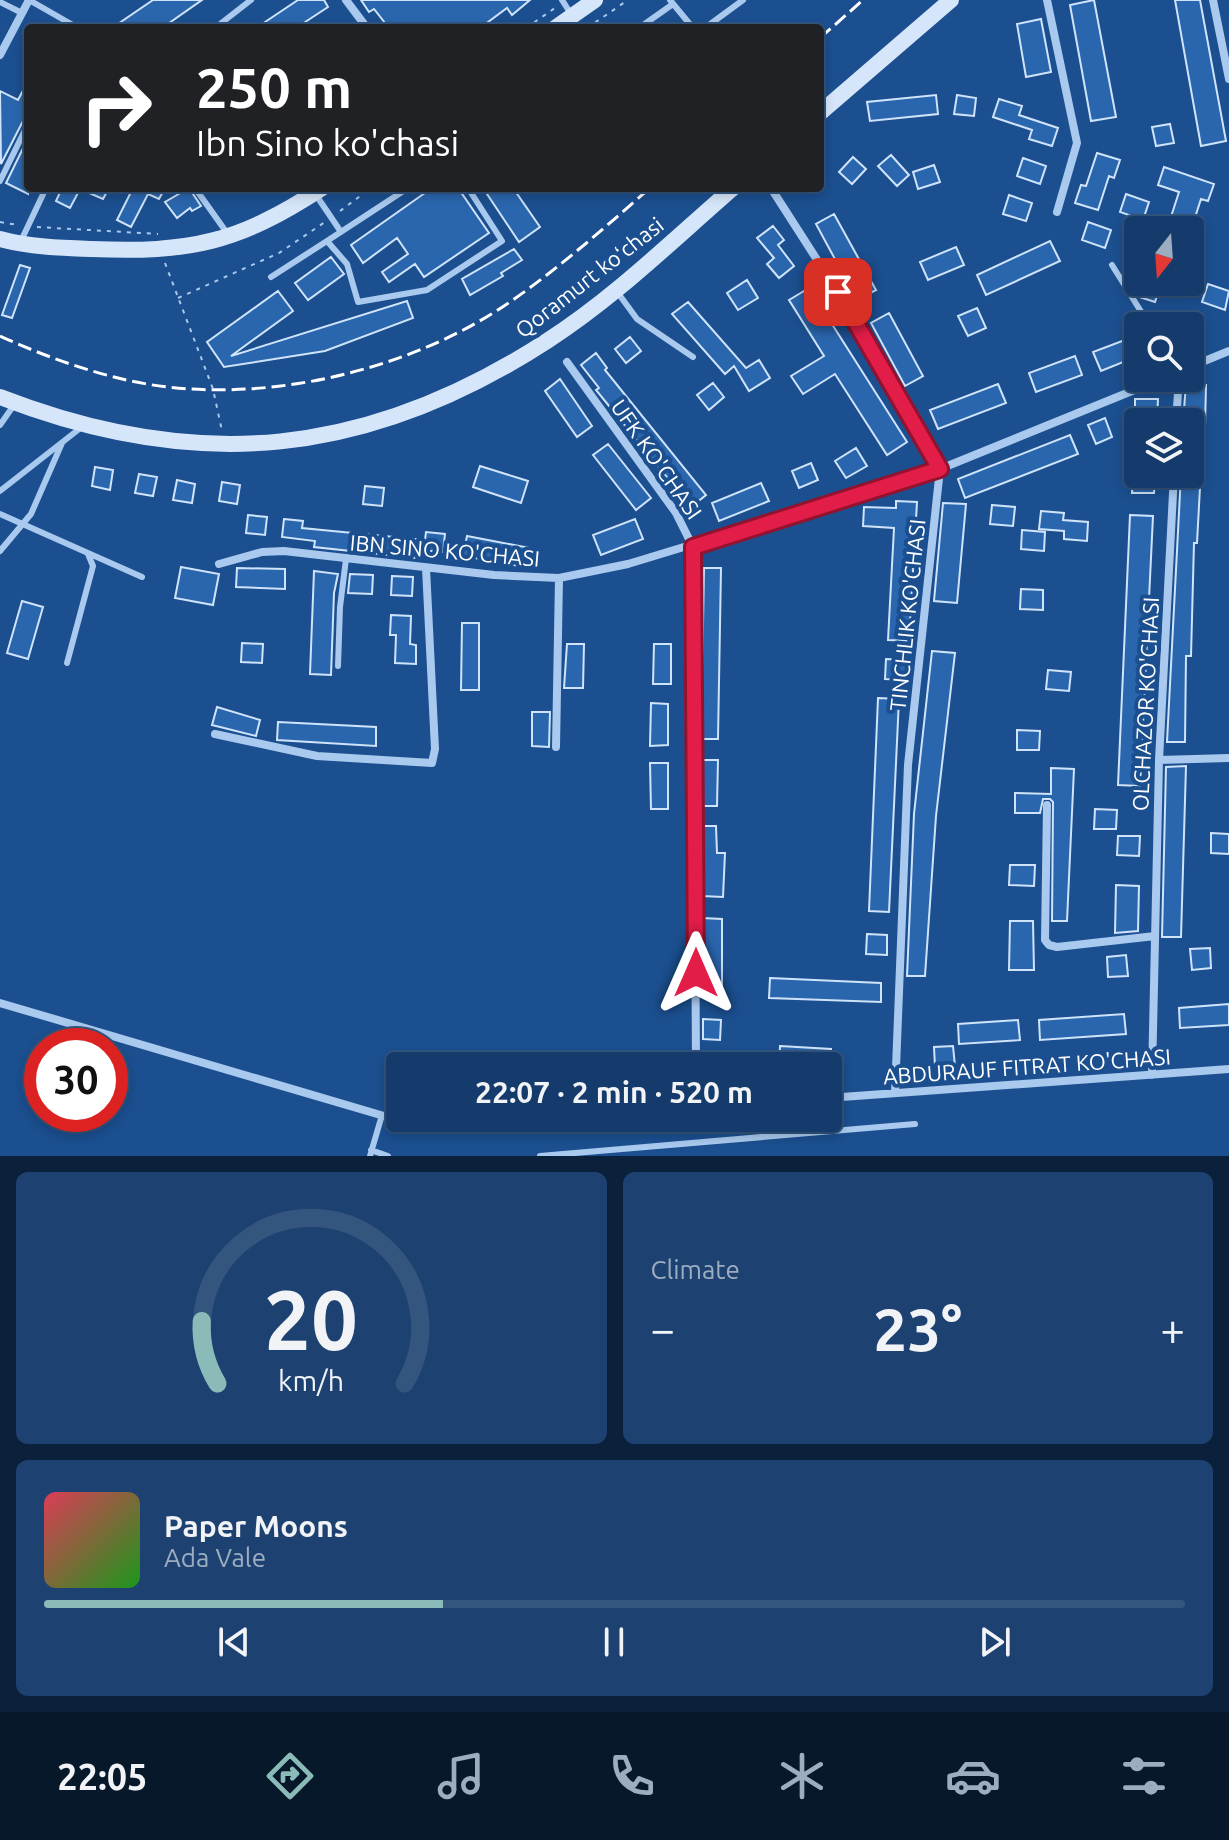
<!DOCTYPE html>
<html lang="en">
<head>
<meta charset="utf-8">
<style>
	body { margin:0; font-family:Ubuntu,sans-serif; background:#1d4271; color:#f1f3f6; height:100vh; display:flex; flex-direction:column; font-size:30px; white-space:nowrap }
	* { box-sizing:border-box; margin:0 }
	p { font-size:26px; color:#9dadc1 }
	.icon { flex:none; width:44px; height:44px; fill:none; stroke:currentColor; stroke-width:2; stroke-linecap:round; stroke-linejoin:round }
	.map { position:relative; height:1156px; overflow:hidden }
	.panel { display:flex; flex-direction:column; gap:16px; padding:16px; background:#0b203b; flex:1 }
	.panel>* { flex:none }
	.hud { position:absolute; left:24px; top:24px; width:800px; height:168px; border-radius:8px; box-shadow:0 4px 12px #0003,0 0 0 2px #33557e; background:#202124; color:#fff; overflow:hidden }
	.needle { width:52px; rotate:197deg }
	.buttons { position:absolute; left:1124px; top:216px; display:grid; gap:16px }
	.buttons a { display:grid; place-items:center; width:80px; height:80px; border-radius:8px; background:#143b6b; box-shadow:0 4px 12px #0003,0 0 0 2px #33557e; font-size:40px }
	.speed { position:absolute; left:24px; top:1028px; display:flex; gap:16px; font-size:40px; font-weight:700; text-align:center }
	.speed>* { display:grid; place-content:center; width:104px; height:104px; border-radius:50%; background:#143b6b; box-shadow:0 4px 12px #0003,0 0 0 2px #33557e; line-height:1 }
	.speed .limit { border:12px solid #d22; background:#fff; color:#111 }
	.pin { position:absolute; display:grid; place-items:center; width:68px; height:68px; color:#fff; margin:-34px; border-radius:16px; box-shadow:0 4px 12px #0006 }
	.me { position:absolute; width:88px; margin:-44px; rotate:0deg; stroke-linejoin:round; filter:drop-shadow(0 0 6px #0008) }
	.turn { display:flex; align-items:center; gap:28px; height:168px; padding:0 40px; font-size:36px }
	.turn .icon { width:104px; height:104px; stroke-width:2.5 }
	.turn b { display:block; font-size:56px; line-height:68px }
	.big { font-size:60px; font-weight:700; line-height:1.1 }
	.panel .tile { flex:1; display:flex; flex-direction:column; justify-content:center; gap:12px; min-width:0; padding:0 28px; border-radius:12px; background:#1d4271 }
	.panel .dial { align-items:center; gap:0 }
	.dial svg { height:208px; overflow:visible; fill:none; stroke:#33557e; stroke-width:7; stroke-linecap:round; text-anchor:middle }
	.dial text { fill:#f1f3f6; stroke:none }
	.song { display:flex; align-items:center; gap:24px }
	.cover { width:96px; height:96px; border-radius:12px; background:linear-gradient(135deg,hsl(350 70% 55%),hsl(120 70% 35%)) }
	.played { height:8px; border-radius:4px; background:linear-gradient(90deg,#8bbbb9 35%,#33557e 35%) }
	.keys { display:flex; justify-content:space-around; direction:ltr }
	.heat { display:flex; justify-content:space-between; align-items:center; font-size:44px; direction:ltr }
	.panel .tiles { flex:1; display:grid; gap:16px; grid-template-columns:1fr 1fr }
	.tile:last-child { grid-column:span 2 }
	.trip { position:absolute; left:386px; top:1052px; width:456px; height:80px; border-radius:8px; background:#143b6b; box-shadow:0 4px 12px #0003,0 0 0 2px #33557e; font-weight:700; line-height:80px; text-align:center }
	.tabs { display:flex; height:128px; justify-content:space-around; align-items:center; background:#08182b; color:#9dadc1 }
	.tabs .icon { width:56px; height:56px }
	.tabs .current { color:#8bbbb9 }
	.tabs b { font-size:36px; color:#f1f3f6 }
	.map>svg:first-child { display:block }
	.building { fill:#2a66ad; stroke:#cfe3fa; stroke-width:2 }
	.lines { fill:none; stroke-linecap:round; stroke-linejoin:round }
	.path { stroke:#a9c9ee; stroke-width:2; stroke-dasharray:4 6; stroke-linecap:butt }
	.lane { stroke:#a9c9ee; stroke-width:6 }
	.street { stroke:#a9c9ee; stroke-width:8 }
	.secondary { stroke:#d6e6fa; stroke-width:16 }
	.rail { stroke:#fff; stroke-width:3; stroke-dasharray:14 6; stroke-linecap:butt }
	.route-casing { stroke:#92132f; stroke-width:20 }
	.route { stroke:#e11d48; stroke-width:14 }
	.labels { text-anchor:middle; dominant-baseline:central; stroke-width:8; stroke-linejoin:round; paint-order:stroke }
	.street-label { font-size:22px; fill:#fff; stroke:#1b4f8f }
</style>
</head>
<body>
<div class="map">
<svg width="1229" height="1156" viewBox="0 0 1229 1156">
	<rect width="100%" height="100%" fill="#1b4f8f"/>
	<path class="building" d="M153,0H202L162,28H112Z
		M298,0H324L328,7L296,28H256Z
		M361,0H530L512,15L507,8L480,28H389L374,9L369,12Z
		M1094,0L1116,117L1091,121L1070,5Z
		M1175,0H1200L1226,141L1201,146Z
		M1041,19L1051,72L1026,77L1017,24Z
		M28,81V118L23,121L1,164L0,91L18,100Z
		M936,95L938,114L870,121L867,102Z
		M957,95L976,98L974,116L954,114Z
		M999,99L1022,106L1019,115L1058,128L1052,146L1029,139L1032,130L993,117Z
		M1170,124L1174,143L1156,146L1152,127Z
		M28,138V194L6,183Z
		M1097,153L1120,160L1114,178L1109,176L1098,210L1075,203L1081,185L1086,186Z
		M891,155L909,175L897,186L878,166Z
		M853,157L866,169L852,184L839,172Z
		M1023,158L1046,166L1040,184L1017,176Z
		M934,165L940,182L918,189L913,172Z
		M1164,167L1214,184L1208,201L1201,199L1191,230L1169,223L1179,192L1158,185Z
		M62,188H109L103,199L80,189L70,208L56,201Z
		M133,188H165L159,199L148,194L131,227L117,220Z
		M189,188L201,206L192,211L190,208L177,218L165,202Z
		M432,188H458L489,233L424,277L415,264L389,282L382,272L408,254L397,238L363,263L351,245Z
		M483,188H513L540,227L519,242Z
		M1126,194L1149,202L1143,220L1120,212Z
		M1009,195L1032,203L1026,221L1003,214Z
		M834,214L876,290L857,300L816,224Z
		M1088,222L1111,230L1105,248L1082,240Z
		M773,226L784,240L778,245L794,266L779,278L767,264L774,258L757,238Z
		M1050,241L1060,261L986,295L977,275Z
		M956,247L964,265L928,280L920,262Z
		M514,249L522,260L501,273L503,276L470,295L462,279Z
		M331,257L344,274L308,300L295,283Z
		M20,265L30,268L12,318L2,315Z
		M747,280L758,298L738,310L727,293Z
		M1137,282L1161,284L1155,302L1139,297L1134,289Z
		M1208,284L1229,291L1225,310L1202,302Z
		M809,288L907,442L887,455L835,374L803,394L791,376L824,356L789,300Z
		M278,291L293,311L231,356L407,301L413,318L325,351L224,367L207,342Z
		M688,302L746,368L759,360L770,378L749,391L734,366L725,374L672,314Z
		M977,308L986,328L968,336L958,316Z
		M889,313L923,376L905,386L871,323Z
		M1138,335V356L1101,371L1093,352Z
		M630,337L641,351L626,363L615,349Z
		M596,353L607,368L605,370L706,495L691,507L596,390L599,388L581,365Z
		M1075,356L1082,375L1036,392L1029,373Z
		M560,379L592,426L577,437L545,391Z
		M713,383L724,397L709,410L697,395Z
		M998,384L1006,403L938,429L930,410Z
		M1186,384L1206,385L1205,427L1190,426V422H1183Z
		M1135,399H1158L1157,419L1135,418Z
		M1105,418L1112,437L1096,444L1088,425Z
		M1070,435L1078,454L965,498L958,479Z
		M608,444L651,498L636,510L593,455Z
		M856,448L867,466L846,478L835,461Z
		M1190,450H1202L1197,543H1194L1191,656H1186L1185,742H1167L1181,474H1190Z
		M811,463L818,480L799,488L792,471Z
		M480,466L528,481L521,503L473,487Z
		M95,467L113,470L110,490L92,486Z
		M139,474L157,477L153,496L135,493Z
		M1133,474H1155L1154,493H1132Z
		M177,480L195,484L192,503L173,500Z
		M222,482L240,485L237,504L219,501Z
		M761,483L769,501L719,521L712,503Z
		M365,486L384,488L382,506L363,504Z
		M896,501L917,502L909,641L888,640L894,528L863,526L864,507L896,508Z
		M943,503L966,504L957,603L934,601Z
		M992,505L1015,507L1013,526L990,524Z
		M1041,511L1064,513L1063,520L1088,522L1087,541L1064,539V531L1039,529Z
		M248,515L267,517L265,535L246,533Z
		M1130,515L1153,516L1140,786L1118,785Z
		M284,519L303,521L302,528L425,540L426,532L445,534L443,552L417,550L416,558L314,547L315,541L282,537Z
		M635,519L643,539L601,555L593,535Z
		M1022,530L1045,532L1044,551L1021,549Z
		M467,536L535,549L531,568L463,556Z
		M181,567L219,574L213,605L175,598Z
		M237,568L285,569V589L236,587Z
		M704,568H721L718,739H701Z
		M314,571L338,574L334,593L331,675L310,674Z
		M350,574L373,575L372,594L348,593Z
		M392,576L413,577L412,596L391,595Z
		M1021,589L1043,590V610L1020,609Z
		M22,601L43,607L28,659L7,653Z
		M391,615L411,616L410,644L416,645V664L395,663L396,635H390Z
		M462,623H479V690H461Z
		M242,643L263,644L262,663L241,662Z
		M567,644H584L583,688H564Z
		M654,644H671V684H653Z
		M932,651L955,653L936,816L925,976H907L914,814Z
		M886,659L907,660L906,680L885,679Z
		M1048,670L1071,672L1069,691L1046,689Z
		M878,698L899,699L889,912L869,911Z
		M651,703L668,704V745L650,746Z
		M217,707L260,720L256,736L212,725Z
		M532,712H550L549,747L532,746Z
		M278,722L376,727V746L277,740Z
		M1017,730L1040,731L1039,750H1017Z
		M704,760H718L717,806H702L701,762Z
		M650,763H668V809H651Z
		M1186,766L1181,937H1162L1166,767Z
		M1051,768L1074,769L1067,921H1052L1053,802L1050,799H1043L1040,813H1015V793L1051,794Z
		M1095,809L1117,810L1116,829H1094Z
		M702,826H716L717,853H725L723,897L702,896L704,840H702Z
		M1211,833L1229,834V854L1211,853Z
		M1118,836H1140L1139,856L1117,855Z
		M1010,865H1035L1034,886L1009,885Z
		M1116,885L1139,886L1138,931L1115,933Z
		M702,918L722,919V992L703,991Z
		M1010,921H1033L1034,970H1009Z
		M867,934L887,935V955L866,954Z
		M1210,948L1211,968L1192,970L1190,949Z
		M1126,955L1128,976L1108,977L1107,957Z
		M770,978L881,983V1002L769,998Z
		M1229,1004V1025L1180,1028L1179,1008Z
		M1124,1014L1126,1034L1040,1040L1039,1020Z
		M703,1019L721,1020L720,1040L703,1039Z
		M1018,1020L1020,1040L959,1044L958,1024Z
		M780,1046L831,1049L830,1066H779Z
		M953,1046L955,1066L935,1067L934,1047Z"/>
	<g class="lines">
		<path class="path" d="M526,28L555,8
			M587,28L628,0
			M340,211L371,188
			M0,222L18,225
			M37,227L158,234
			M165,263L213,389L222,431
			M178,298L279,253L325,222"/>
		<path class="lane" d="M29,0L78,28
			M562,0L571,14
			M670,0L693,28
			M0,2L22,13
			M709,25L743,0
			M215,28L251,0
			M639,28L673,4
			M0,181L28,124
			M195,188L227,233
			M408,188L327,241L347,264L358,302L427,290L502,241L468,188
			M316,195L341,232
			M20,243L46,188
			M1112,265L1150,326
			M271,277L327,241
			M618,293L637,319L693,357
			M0,425L14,405
			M0,491L83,426
			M0,514L142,577
			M0,551L31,514L62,443
			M67,663L93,566L88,554
			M338,666L340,607L346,559
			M371,1150L388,1156
			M370,1156L382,1115
			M540,1156L915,1124"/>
		<path class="street" d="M346,0L367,28
			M1047,0L1077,143L1057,212
			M1213,0L1229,79
			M0,55L29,0
			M771,188L855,319L940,469L908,765L895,1093
			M567,362L676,513L693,547L696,1066
			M1190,367L1229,351
			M1176,422L1179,378
			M219,564L262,552L284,551L494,575L559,578L628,564L940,469L1164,378
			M215,734L317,756L432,763L435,749L426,568
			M556,747L559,578
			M1159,760L1229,758
			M1047,805L1045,940L1049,945L1057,947L1155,936
			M0,1003L401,1121L462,1118
			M1152,1075L1159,760L1174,474
			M828,1098L1229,1069"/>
		<path class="secondary" d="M555,28L595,0
			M820,113L951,0
			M0,239C29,247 61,248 91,249C190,253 238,243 322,188
			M0,397C198,474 368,457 547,341C614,298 673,240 733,188"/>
		<path class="rail" d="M820,38L863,0
			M0,336C37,353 75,367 114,377C239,410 397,377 504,306C556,271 603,229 650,188"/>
	</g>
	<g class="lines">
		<defs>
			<path id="route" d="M696,973L693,547L940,469L838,292"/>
		</defs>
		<use href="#route" class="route-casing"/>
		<use href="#route" class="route"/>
	</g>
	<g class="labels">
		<g class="street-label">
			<text transform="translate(589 277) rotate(-38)">Qoramurt koʻchasi</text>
			<text transform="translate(657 459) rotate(55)">UFK KO'CHASI</text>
			<text transform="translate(445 550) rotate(5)">IBN SINO KO'CHASI</text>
			<text transform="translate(907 615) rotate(-84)">TINCHLIK KO'CHASI</text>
			<text transform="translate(1145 704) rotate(-87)">OLCHAZOR KO'CHASI</text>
			<text transform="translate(1027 1066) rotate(-4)">ABDURAUF FITRAT KO'CHASI</text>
		</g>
	</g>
</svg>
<div class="buttons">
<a><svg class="needle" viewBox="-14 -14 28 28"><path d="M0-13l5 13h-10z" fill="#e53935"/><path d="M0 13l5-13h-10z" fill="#9dadc1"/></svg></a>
<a><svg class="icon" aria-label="search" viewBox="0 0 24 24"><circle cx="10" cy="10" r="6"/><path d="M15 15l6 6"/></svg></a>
<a><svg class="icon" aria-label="layers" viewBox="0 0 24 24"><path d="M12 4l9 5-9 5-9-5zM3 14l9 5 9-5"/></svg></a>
</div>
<div class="speed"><div class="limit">30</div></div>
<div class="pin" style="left:838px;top:292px;background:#d93025"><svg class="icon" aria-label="arrive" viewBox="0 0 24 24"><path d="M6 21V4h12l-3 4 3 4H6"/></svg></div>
<svg class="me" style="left:696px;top:973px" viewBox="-20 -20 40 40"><path d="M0-17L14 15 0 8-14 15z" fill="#e11d48" stroke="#fff" stroke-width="4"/></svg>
<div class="trip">22:07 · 2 min · 520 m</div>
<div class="hud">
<div class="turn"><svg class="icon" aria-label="right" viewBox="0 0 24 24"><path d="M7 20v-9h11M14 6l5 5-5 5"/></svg><div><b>250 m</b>Ibn Sino ko'chasi</div></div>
</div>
</div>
<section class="panel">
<div class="tiles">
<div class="tile dial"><svg viewBox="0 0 100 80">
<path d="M14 69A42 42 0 1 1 86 69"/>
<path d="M14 69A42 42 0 0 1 8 45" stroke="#8bbbb9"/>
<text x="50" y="56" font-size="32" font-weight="700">20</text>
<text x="50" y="72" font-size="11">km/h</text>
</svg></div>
<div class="tile"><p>Climate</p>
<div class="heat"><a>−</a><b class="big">23°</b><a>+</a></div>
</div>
<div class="tile">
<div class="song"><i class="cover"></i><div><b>Paper Moons</b><p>Ada Vale</p></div></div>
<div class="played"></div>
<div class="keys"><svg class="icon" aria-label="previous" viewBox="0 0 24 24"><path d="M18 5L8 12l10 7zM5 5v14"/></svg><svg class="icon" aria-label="pause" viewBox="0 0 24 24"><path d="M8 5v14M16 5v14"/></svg><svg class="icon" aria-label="next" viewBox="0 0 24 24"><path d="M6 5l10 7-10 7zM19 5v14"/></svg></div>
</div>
</div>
</section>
<nav class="tabs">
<b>22:05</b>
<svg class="icon current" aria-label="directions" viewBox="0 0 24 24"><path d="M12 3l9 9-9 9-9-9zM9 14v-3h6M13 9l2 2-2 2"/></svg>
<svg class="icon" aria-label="music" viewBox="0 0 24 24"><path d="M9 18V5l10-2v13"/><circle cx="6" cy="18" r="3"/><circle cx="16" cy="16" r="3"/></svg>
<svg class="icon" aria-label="phone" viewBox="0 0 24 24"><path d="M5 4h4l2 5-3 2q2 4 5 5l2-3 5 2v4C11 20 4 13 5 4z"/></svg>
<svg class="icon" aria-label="climate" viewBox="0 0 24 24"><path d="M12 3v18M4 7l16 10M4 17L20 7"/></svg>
<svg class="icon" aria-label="car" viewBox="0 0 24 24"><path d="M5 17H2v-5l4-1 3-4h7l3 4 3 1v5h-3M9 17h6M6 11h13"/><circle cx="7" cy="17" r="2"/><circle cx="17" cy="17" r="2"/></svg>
<svg class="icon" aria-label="filters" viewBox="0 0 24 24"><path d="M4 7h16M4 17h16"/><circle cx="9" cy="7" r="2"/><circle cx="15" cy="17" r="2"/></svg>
</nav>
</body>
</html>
